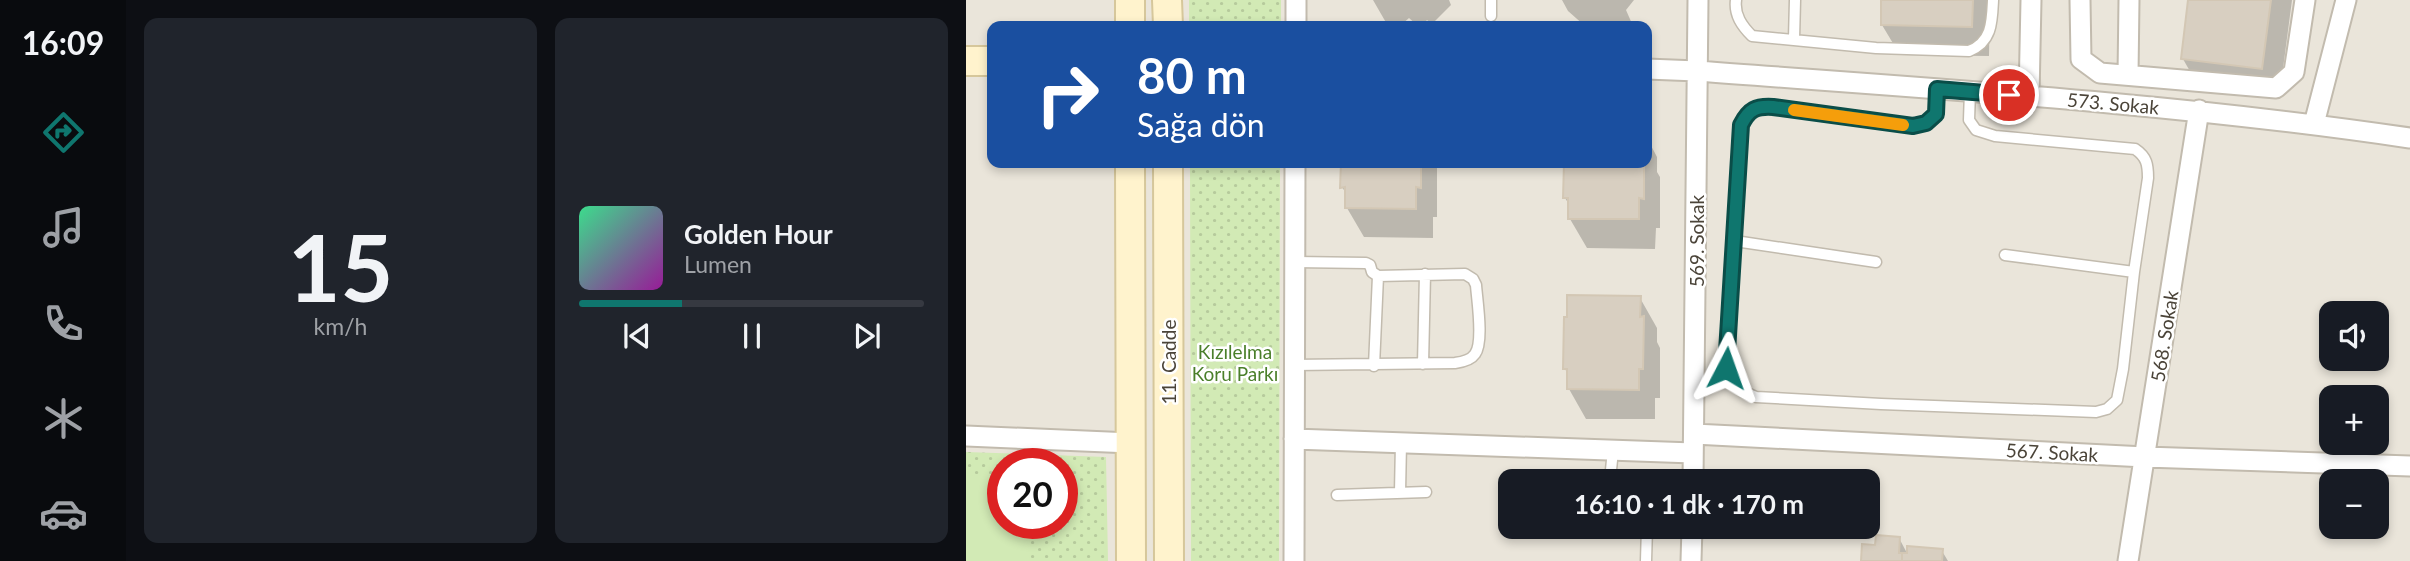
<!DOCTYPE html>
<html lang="tr">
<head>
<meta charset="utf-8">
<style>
	body { margin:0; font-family:Lato,sans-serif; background:#20242c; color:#f1f3f6; height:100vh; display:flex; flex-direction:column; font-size:26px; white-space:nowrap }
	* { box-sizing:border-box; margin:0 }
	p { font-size:23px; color:#9ea1a6 }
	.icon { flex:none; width:38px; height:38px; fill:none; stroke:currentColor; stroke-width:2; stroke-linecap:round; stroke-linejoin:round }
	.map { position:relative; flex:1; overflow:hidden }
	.drawer { display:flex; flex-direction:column; gap:18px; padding:18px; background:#0d0f14; width:840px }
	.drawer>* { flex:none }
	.banner { position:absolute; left:21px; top:21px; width:665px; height:147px; border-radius:14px; box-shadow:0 4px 10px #0003; background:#1a4fa0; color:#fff; overflow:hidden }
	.buttons { position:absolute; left:1353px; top:301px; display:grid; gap:14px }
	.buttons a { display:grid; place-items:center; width:70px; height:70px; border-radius:14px; background:#171b24; box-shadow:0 4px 10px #0003; font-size:35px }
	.speed { position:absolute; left:21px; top:448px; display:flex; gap:14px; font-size:35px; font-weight:700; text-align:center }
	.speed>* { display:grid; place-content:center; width:91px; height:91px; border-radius:50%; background:#171b24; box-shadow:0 4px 10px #0003; line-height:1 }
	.speed .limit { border:10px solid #d22; background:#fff; color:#111 }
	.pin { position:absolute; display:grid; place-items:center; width:60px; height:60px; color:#fff; margin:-30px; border:4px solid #fff; border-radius:50%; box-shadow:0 2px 7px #0007 }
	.me { position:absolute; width:77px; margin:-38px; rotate:4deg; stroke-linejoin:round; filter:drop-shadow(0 0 5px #0008) }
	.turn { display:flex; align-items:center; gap:24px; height:147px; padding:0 35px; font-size:32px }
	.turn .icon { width:91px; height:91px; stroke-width:2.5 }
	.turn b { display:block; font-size:49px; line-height:60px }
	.drawer .tile { flex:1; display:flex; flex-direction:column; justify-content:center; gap:10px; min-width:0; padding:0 24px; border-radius:14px; background:#20242c }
	.drawer .dial { align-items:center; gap:0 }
	.dial b { font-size:91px; line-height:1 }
	.song { display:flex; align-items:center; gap:21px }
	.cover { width:84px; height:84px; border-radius:10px; background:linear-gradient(135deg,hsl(150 70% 55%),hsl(300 70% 35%)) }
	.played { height:7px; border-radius:4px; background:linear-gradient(90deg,#0f766e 30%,#363941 30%) }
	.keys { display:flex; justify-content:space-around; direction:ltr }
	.drawer .tiles { flex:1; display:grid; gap:18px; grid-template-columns:repeat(2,1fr) }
	.trip { position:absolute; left:532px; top:469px; width:382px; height:70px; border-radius:14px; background:#171b24; box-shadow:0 4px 10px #0003; font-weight:700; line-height:70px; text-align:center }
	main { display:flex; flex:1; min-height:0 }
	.tabs { display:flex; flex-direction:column; width:126px; justify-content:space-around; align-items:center; background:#090b0e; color:#9ea1a6 }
	.tabs .icon { width:49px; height:49px }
	.tabs .current { color:#0f766e }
	.tabs b { font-size:32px; color:#f1f3f6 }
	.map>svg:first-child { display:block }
	.residential { fill:#eae5da; fill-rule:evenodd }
	.green { fill:url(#green-dots); fill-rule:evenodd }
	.pitch { fill:#d2eab5 }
	.shadow { fill:#0003 }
	.building { fill:#d8cfc1; stroke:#d3c7b4; stroke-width:2 }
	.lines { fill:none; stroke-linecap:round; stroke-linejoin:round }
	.lane-casing { stroke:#c2bbae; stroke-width:13 }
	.street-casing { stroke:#c2bbae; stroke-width:23 }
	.secondary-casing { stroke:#d6c79b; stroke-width:32 }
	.lane { stroke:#fff; stroke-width:10 }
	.street { stroke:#fff; stroke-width:19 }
	.secondary { stroke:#fff3cd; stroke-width:28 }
	.route-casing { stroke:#0a4d48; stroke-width:18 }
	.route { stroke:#0f766e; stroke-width:12 }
	.slow { stroke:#f59e0b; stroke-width:12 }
	.labels { text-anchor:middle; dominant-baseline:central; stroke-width:5; stroke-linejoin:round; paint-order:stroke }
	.street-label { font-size:19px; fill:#4b4439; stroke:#fff }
	.park-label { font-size:19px; fill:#4a7f2a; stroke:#fff }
</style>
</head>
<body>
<main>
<nav class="tabs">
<b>16:09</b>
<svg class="icon current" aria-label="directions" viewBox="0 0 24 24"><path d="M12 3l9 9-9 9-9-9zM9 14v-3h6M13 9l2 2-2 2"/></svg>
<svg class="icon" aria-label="music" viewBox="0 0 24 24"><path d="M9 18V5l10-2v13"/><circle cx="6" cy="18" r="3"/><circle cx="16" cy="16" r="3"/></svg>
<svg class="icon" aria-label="phone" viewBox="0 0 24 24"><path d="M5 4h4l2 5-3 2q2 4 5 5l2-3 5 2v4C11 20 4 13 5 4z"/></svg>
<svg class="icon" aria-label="climate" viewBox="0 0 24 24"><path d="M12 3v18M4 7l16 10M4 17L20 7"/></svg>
<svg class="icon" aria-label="car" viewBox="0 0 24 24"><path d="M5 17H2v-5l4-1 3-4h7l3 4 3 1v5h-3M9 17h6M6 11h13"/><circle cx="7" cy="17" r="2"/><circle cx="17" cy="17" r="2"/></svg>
</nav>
<section class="drawer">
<div class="tiles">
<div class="tile dial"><b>15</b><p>km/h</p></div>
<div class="tile">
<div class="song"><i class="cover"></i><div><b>Golden Hour</b><p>Lumen</p></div></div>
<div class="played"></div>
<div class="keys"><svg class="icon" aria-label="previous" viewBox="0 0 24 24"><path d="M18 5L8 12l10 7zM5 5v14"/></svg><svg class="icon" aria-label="pause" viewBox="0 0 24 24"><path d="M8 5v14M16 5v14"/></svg><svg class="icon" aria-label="next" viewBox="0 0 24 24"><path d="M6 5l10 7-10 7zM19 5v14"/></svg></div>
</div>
</div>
</section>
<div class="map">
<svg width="1444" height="561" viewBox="0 0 1444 561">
	<defs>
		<pattern id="green-dots" width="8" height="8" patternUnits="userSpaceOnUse" patternTransform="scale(1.75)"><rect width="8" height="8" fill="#d2eab5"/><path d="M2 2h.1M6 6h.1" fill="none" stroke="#b6ca9c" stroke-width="1.8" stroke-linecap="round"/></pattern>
	</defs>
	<rect width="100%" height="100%" fill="#f6f3ec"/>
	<path class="residential" d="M0,0H1444V561H0ZM26,26H681V163H26ZM1365,313H1410V359H1365ZM1365,397H1410V443H1365ZM37,464H96V523H37ZM544,481H901V527H544ZM1365,481H1410V527H1365Z"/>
	<path class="green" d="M223,0H315V26H223Z
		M224,163H314L313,561H225Z
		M0,452L140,457L142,561H0ZM37,464H96V523H37Z"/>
	<path class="pitch" d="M0,475L37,476V523H64L63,561H0Z"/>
	<path class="shadow" d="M407,0H483L485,5L466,24L461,20L455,26H452L443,18L434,26H422Z
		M596,0H668L660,10L667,26H650L646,22L642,26H619L602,11Z
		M917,0H1024L1023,56L934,55L916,25Z
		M1224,0H1326L1313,99L1234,89L1217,59Z
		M681,138L691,157V172L694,177V228H690L689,249L621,248L604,219V206L599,198V163H681Z
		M376,163H469L471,167V217H467V238L398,237L381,208V195L376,187Z
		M674,298L691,328V342L694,348V398H689V419H620L603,389V376L599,369Z
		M933,538L942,555L976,551L982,561H897L911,547Z"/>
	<path class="building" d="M915,0H1007L1006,27L915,25Z
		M1222,0H1305L1296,69L1215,59Z
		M375,163H455V188L450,187V209L379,208V187L374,188Z
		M598,163H678V199L673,198V219H602V198H597Z
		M601,295L675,296L674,317L678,316L677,369H673V390L601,389V369H597L598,317H601Z
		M910,535L934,537L933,553H936V561H895L896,544L909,545Z
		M941,546L977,549L976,561H936V553H941Z"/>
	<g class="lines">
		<defs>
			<path id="lane" d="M525,0V16
				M770,0C768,15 776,26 786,36L910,48L1003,51C1026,42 1026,22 1027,0
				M828,39L829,0
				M971,89L970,114L960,123L947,126L807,107C790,106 783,109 775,125L760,368C768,383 774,391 790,397L915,404L1130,412L1141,409L1151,400L1157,369L1168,272L1182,178C1182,165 1181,157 1169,149L1029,136L1010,130L1003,120L1004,91
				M769,241L910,262
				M1039,255L1168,272
				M457,364L459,274
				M328,365L489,363C497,362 505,360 509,354C518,342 511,300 510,285L507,279L499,274L412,276L406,272L404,265L400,263L329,262
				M408,366L412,276
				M647,450L645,470L650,481
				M434,492L435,443
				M371,495L460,492
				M680,561L681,527"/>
			<path id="street" d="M1114,0L1115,59L1134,73L1310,88L1328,72L1339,0
				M330,26V0
				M681,69L731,71C969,89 1208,103 1444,138
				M1162,75L1163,0
				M1063,97L1065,0
				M1348,124L1380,0
				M728,434L1179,457L1444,466
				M0,436L165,443
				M328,439L727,453
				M727,481L732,0
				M328,561L329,163
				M725,561L726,527
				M1162,561L1233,110"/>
			<path id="secondary" d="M164,0V26
				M201,0L202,26
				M0,61H26
				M164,163L165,561
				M202,163L203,561"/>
		</defs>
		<use href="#lane" class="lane-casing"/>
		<use href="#street" class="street-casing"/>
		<use href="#secondary" class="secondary-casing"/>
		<use href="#lane" class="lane"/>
		<use href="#street" class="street"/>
		<use href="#secondary" class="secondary"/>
	</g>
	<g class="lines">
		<defs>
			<path id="route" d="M760,368L775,125C783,109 790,106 807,107L947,126L960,123L970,114L971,89L1043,95"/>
		</defs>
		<use href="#route" class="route-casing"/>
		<use href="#route" class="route"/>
		<path class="slow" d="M828,110L937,125"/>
	</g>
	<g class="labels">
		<g class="street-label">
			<text transform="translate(1147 103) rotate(5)">573. Sokak</text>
			<text transform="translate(730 241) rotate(-90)">569. Sokak</text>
			<text transform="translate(1198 336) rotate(-81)">568. Sokak</text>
			<text transform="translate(202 362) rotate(-90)">11. Cadde</text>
			<text transform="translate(1086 452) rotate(3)">567. Sokak</text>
		</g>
		<g class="park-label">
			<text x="269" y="351">Kızılelma<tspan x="269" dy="22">Koru Parkı</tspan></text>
		</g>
	</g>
</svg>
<div class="buttons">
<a><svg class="icon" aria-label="sound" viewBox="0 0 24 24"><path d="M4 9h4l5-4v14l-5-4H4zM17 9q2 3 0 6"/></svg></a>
<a>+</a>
<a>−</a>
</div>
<div class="speed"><div class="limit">20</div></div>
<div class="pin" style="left:1043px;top:95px;background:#d93025"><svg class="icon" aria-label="arrive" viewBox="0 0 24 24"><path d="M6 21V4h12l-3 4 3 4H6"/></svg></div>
<svg class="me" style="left:760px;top:368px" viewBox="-20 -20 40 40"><path d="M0-17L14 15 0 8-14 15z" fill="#0f766e" stroke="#fff" stroke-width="4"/></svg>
<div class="trip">16:10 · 1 dk · 170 m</div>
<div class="banner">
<div class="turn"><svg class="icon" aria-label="right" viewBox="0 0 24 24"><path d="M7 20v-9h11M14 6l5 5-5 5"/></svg><div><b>80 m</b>Sağa dön</div></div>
</div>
</div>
</main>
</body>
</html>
